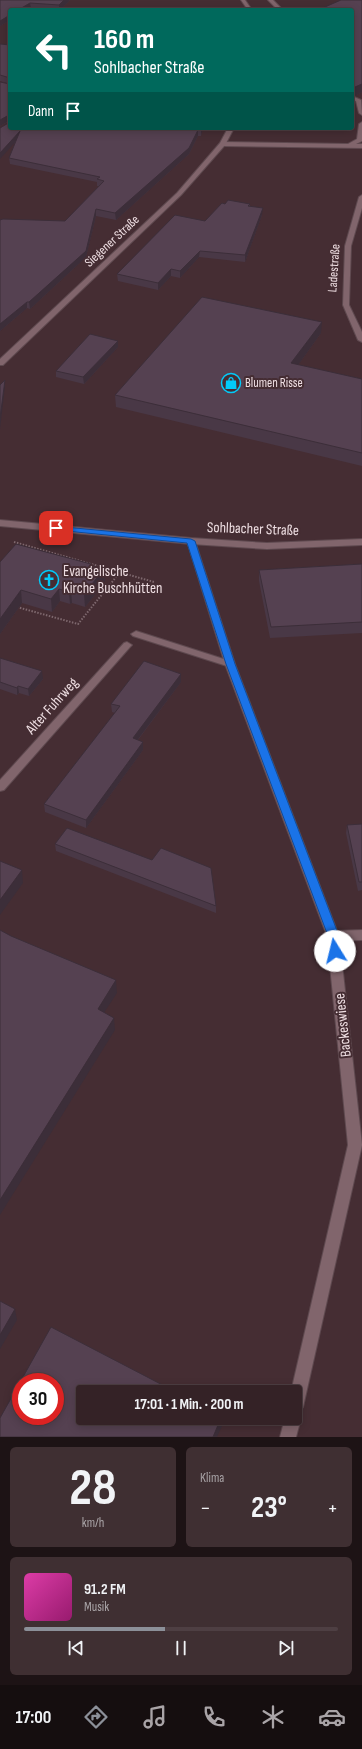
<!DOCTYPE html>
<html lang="de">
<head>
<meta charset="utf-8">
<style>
	body { margin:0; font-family:"Sofia Sans Condensed",sans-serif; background:#3f2f32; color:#f1f3f6; height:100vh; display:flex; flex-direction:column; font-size:15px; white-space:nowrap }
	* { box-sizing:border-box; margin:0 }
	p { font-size:13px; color:#a9a4a7 }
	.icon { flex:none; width:22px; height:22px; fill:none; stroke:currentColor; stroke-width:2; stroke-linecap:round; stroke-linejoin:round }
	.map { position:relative; height:1437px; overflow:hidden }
	.drawer { display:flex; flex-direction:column; gap:10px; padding:10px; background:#1d1315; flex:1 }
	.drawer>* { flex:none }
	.hud { position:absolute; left:8px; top:8px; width:346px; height:122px; border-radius:4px; box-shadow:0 2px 10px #0003,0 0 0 1px #4e3f43; background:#00695c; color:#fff; overflow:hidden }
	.speed { position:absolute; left:12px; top:1373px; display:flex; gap:8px; font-size:20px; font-weight:700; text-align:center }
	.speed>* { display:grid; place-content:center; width:52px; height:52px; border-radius:50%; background:#342226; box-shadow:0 2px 10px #0003,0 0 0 1px #4e3f43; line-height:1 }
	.speed .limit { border:6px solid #d22; background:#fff; color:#111 }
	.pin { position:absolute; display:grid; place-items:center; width:34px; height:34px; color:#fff; margin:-17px; border-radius:8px; box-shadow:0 2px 6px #0006 }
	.me { position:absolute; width:44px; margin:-22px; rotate:351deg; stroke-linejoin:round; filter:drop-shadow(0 0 3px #0008) }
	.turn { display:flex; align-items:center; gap:14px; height:84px; padding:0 20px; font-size:18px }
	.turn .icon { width:52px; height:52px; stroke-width:2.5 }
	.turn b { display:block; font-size:28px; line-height:34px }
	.then { display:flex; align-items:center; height:38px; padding:0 20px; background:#0003; gap:8px; font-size:15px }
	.big { font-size:30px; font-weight:700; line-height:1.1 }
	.drawer .card { flex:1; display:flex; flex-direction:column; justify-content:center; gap:6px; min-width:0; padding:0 14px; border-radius:6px; background:#3f2f32 }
	.drawer .dial { align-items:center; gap:0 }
	.dial b { font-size:52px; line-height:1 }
	.song { display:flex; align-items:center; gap:12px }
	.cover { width:48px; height:48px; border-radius:6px; background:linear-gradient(135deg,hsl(320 70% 55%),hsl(320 70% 35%)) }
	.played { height:4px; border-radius:2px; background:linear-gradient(90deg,#8c9099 45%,#4e3f43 45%) }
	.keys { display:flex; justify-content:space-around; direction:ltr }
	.heat { display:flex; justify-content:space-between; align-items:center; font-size:22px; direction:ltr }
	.drawer .tiles { flex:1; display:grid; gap:10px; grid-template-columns:1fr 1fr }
	.card:last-child { grid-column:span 2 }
	.trip { position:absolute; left:76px; top:1385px; width:226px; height:40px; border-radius:4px; background:#342226; box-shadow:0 2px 10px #0003,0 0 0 1px #4e3f43; font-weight:700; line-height:40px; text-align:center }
	.dock { display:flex; height:64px; justify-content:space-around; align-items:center; background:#150e0f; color:#a9a4a7 }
	.dock .icon { width:28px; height:28px }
	.dock .current { color:#8c9099 }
	.dock b { font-size:18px; color:#f1f3f6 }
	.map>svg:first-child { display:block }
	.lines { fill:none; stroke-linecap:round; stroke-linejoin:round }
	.service-casing { stroke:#5e494f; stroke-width:2 }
	.minor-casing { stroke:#5e494f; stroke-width:2 }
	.tertiary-casing { stroke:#5e494f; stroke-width:2 }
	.secondary-casing { stroke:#5e494f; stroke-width:2 }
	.path { stroke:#7e686e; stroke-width:2; stroke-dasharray:1.5 1.5; stroke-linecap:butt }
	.service { fill:#81656c; fill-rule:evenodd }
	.minor { fill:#81656c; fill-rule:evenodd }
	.tertiary { fill:#81656c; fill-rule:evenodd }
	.secondary { fill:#81656c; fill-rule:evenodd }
	.wall { fill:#493846 }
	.shaded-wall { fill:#3c2e39 }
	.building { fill:#554151; stroke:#3c2e39; fill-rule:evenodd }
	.route { fill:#1a73e8; stroke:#114b97 }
	.labels { text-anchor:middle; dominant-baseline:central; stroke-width:4; stroke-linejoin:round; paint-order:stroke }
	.far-street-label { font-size:13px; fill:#efdfe3; stroke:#452d33 }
	.far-poi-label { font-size:13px; fill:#efdfe3; stroke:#452d33; text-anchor:start }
	.street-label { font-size:15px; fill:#efdfe3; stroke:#452d33 }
	.poi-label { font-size:15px; fill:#efdfe3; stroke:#452d33; text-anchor:start }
</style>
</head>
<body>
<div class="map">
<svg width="362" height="1437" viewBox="0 0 362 1437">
	<rect width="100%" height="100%" fill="#452d33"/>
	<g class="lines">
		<defs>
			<path id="service" d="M268,0H273L283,10H278Z
				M352,96L361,100L362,115L359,113L356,101L352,100Z
				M362,122V141L356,144H362V148L223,146L220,144L223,142L348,144L357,139L359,124Z
				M362,195V208L351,246L349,305L362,332V342L358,340L343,305L345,246L359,197Z
				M136,631L233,662L235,664L230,667L133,636L131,634Z
				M362,930V940L333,941L329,939L327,936L329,933L333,931Z"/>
			<path id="minor" d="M101,8H103L105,9L100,10Z
				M191,538L195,541L235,664L339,936L362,1145L303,1407L299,1413L301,1418L296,1437H280L285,1418H295V1392H291L348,1145L327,936L225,664L187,541Z
				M127,642L132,645L130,647L4,790L0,791V780L124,643Z"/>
			<path id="tertiary" d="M0,520L191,538L267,543L362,539V545L267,549L191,544L0,526Z"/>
			<path id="secondary" d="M241,0H245L252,10H248Z
				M228,128H234L225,145L181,195L3,365H0V359L177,193L220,143Z"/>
		</defs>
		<use href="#service" class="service-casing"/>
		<use href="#minor" class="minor-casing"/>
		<use href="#tertiary" class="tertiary-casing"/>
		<use href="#secondary" class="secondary-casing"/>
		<path class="path" d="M14,542L154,582
			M17,607L78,624L121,571"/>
		<use href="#service" class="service"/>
		<use href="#minor" class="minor"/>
		<use href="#tertiary" class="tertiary"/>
		<use href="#secondary" class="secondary"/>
	</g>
	<path class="wall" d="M0,0H70L60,10H51L31,8L10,10V20L0,26Z
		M352,10L362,92L355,96L352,95Z
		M0,44L10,45V84L0,81Z
		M0,82L10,84V121L0,126Z
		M0,128H203L201,136H198L189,154L116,220L96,216L86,257L30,309L27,308L0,331V220L65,221L99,186H97V182L10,164L9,158L15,143Z
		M225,204H250V206L262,215L245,262L199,257L180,278L171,276L158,290L118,281L117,274L205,221Z
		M321,333L298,365L362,379V466L116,407L115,395Z
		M118,347L84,384L56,377V371Z
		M0,562L91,564V566L104,569L105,582L85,607L72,603L70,604L60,601L52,612L22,603L0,634Z
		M362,564V633L270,638L259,581V570Z
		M0,658L43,679L29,696L19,693L17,695L0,689Z
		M181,682L138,740L143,742V750L86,828L45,812L44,804L115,713L112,712L111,704Z
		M362,824V890L358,891L346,833L347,825Z
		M55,844L152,860L216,906V913L56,851Z"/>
	<path class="shaded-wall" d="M64,0H70L60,10H59V5Z
		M30,3L31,8L28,10H18Z
		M10,15V20L0,26V21Z
		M362,84V92L355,96V87Z
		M9,115V121L0,126V120Z
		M202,128H203L201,136V130Z
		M198,130V136L189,154L116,220L115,213Z
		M20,131V137L0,159V153Z
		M263,208L262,215L245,262V255Z
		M96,209V216L86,257L30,309L29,302Z
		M200,251L199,257L180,278V271Z
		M171,269V276L158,290V283Z
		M27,302V308L0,331V324Z
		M322,322L321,333L291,375V363Z
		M118,341V347L84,384L83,377Z
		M5,380V386L0,429V418Z
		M104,569L105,582L85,607L84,594Z
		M59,589L60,601L52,612L51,599Z
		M21,590L22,603L0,634V619Z
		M71,590L72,603L70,604L69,592Z
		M42,671L43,679L29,696L28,689Z
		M181,674V682L133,746V738Z
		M18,686L19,693L17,695V688Z
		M143,742V750L86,828V820Z
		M22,870L23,883L0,915V900Z
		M116,980L117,993L98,1022V1009Z
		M114,1018L115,1030L0,1215V1200Z
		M15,1309L17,1320L0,1349V1335Z
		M221,1418H222V1426L217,1437H213Z"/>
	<path class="building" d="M0,0H64L59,5L30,3L18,10H10V15L0,21Z
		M341,0H362V84L355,87H352V10H318Z
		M0,44L10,45V78L0,75Z
		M0,82L10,84V115H9L0,120Z
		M10,122V128H202L201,130H198L189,148L115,213L96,209L86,251L29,302H27L0,324V220L3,219L65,221L104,181L97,179L100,177L9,158L20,131L0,153V128Z
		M228,200L250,204L248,206L263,208L245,255L200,251L180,271L171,269L158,283L117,274L175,215L205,221L222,203L225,204Z
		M202,297L322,322L291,363L362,379V453L115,395Z
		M90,334L118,341L83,377L56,371Z
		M5,380L0,418V385Z
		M16,544L91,564L90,565L104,569L84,594L71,590L69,592L59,589L51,599L21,590L0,619V562Z
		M362,564V622L271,627L259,570Z
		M0,658L42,671L28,689L18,686L17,688L0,682Z
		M144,661L181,674L133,738L143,742L86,820L44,804L120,706L111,704Z
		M362,824V882H359L347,825Z
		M67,828L152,860L161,848L211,868L216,906L55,844Z
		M0,861L22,870L0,900Z
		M0,930L11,936L116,980L98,1009L114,1018L0,1200Z
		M0,1301L15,1309L0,1335Z
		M51,1327L176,1392H83V1418H221L213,1437H0V1418ZM21,1382H55V1416H21Z"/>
	<path class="route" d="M54,526L191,539L195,541L235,664L339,936L340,951L339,954L335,956L331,954L328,936L226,664L187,543L56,530H54Z"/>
	<defs>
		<symbol id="shop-ring" viewBox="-11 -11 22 22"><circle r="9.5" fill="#452d33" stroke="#02cbf9" stroke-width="1.5"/><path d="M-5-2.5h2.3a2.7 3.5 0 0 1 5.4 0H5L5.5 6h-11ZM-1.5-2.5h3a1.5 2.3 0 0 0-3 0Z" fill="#02cbf9"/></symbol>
		<symbol id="church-ring" viewBox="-11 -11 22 22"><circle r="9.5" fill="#452d33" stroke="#02cbf9" stroke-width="1.5"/><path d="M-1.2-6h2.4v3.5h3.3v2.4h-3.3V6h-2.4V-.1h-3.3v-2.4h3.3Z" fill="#02cbf9"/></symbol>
	</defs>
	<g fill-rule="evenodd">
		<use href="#shop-ring" x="220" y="372" width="22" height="22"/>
		<use href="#church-ring" x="38" y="569" width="22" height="22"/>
	</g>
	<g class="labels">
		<g class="far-street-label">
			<text transform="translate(112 241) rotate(-43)">Siegener Straße</text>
			<text transform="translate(334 268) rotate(-86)">Ladestraße</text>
		</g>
		<g class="far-poi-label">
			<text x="245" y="383">Blumen Risse</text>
		</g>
		<g class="street-label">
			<text transform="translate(253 529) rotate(2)">Sohlbacher Straße</text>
			<text transform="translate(52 706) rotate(-48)">Alter Fuhrweg</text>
			<text transform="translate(343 1025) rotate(-96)">Backeswiese</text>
		</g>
		<g class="poi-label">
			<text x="63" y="571">Evangelische<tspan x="63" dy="17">Kirche Buschhütten</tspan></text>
		</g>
	</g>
</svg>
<div class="speed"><div class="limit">30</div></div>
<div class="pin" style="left:56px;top:528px;background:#d93025"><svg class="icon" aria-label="arrive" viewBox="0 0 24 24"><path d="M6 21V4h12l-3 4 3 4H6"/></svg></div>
<svg class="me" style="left:335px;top:951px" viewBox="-20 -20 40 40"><circle r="19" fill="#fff"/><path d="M0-13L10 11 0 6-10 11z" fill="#1a73e8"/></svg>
<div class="trip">17:01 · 1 Min. · 200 m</div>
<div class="hud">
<div class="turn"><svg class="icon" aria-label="left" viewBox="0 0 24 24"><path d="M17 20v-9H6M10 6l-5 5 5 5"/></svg><div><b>160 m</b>Sohlbacher Straße</div></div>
<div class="then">Dann<svg class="icon" aria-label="arrive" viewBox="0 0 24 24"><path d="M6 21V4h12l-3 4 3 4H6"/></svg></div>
</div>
</div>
<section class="drawer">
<div class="tiles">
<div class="card dial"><b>28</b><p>km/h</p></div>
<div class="card"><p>Klima</p>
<div class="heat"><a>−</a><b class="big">23°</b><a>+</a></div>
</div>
<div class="card">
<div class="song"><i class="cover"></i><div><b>91.2 FM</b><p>Musik</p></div></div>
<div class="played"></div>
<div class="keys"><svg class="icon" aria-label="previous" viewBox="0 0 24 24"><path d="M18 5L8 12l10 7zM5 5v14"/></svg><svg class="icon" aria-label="pause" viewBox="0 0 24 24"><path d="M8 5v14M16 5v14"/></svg><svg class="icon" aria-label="next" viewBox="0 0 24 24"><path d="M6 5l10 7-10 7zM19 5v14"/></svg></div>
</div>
</div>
</section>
<nav class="dock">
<b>17:00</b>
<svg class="icon current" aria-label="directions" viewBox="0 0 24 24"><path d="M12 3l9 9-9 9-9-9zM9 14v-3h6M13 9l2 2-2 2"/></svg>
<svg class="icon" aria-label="music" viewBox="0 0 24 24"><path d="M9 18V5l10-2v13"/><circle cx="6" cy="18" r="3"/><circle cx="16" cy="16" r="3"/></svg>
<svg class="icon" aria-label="phone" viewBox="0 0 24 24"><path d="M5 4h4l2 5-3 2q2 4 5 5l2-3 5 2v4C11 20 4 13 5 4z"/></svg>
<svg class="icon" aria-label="climate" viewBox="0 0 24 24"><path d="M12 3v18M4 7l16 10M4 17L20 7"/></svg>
<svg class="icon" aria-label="car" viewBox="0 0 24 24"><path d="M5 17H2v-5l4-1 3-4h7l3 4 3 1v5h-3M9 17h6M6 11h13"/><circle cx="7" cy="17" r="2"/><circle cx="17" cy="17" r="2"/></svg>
</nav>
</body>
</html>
